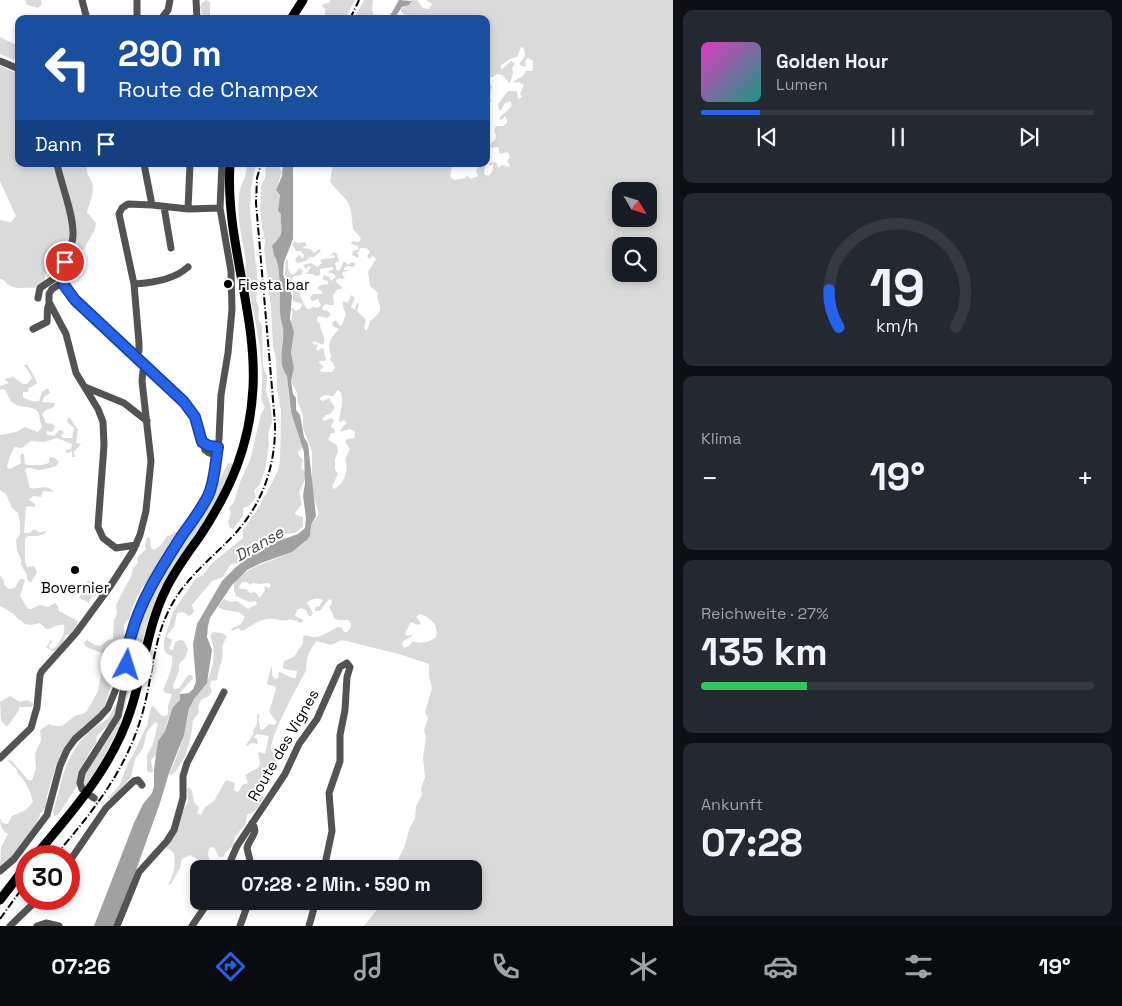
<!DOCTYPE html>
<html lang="de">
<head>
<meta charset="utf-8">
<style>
	body { margin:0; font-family:"Space Grotesk",sans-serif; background:#242831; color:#f1f3f6; height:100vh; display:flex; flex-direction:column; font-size:19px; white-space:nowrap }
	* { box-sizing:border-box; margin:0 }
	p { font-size:16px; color:#9ea1a6 }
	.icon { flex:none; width:28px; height:28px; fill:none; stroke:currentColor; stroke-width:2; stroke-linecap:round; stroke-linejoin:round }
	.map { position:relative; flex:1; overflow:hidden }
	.details { display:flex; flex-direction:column; gap:10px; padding:10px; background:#0d0f14; width:449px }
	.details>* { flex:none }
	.hud { position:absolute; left:15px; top:15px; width:475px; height:152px; border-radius:10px; box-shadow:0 2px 8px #0003; background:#1a4fa0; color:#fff; overflow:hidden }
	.needle { width:32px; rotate:128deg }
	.fabs { position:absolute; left:612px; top:182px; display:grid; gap:10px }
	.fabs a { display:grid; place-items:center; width:45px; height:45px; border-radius:10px; background:#171b24; box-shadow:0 2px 8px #0003; font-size:25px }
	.speed { position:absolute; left:15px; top:845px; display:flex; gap:10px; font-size:25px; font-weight:700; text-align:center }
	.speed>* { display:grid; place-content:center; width:65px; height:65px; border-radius:50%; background:#171b24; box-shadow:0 2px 8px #0003; line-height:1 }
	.speed .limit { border:8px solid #d22; background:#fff; color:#111 }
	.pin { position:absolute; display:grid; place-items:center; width:42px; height:42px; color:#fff; margin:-21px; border:2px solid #fff; border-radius:50%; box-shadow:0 1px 5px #0007 }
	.me { position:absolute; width:55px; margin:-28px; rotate:5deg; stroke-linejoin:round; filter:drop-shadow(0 0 4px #0008) }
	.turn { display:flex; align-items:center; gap:18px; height:105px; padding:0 20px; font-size:22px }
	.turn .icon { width:65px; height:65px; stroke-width:2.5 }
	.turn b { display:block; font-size:35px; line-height:42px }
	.then { display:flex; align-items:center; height:48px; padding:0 20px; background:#0003; gap:10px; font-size:19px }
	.big { font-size:38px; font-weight:700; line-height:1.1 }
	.details .tile { flex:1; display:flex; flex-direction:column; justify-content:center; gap:8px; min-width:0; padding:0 18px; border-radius:10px; background:#242831 }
	.details .dial { align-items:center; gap:0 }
	.dial svg { height:130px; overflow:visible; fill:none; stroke:#363941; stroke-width:7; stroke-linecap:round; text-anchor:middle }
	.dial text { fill:#f1f3f6; stroke:none }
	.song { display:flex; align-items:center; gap:15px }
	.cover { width:60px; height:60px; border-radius:8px; background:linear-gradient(135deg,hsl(310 70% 55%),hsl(170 70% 35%)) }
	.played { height:5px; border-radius:2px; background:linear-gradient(90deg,#2563eb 15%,#363941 15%) }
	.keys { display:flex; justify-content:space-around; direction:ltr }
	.heat { display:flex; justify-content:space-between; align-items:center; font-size:28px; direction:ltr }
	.charge { height:8px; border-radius:4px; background:linear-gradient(90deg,#34c759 27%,#363941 0) }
	.trip { position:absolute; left:190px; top:860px; width:292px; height:50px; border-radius:10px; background:#171b24; box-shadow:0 2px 8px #0003; font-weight:700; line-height:50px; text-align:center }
	.tabs { display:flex; height:80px; justify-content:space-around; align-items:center; background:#090b0e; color:#9ea1a6 }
	.tabs .icon { width:35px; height:35px }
	.tabs .on { color:#2563eb }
	.tabs b { font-size:22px; color:#f1f3f6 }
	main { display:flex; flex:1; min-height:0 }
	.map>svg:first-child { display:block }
	.green { fill:#dadada; fill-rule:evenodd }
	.water { fill:#a1a1a1 }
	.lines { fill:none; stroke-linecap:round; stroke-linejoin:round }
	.minor-tunnel { stroke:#d9d9d9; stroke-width:7; stroke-dasharray:7 3.5; stroke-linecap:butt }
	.minor { stroke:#535353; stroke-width:7 }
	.major { stroke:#000; stroke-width:9 }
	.rail { stroke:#000; stroke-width:2; stroke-dasharray:8 2.5 1 2.5; stroke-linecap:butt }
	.route-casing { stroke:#184099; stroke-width:12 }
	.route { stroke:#2563eb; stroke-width:9 }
	.poi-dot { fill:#000; stroke:#fff; stroke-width:2 }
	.labels { text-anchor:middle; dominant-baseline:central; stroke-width:4; stroke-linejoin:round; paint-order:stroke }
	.poi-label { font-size:15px; fill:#000; stroke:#fff; text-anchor:start }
	.street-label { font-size:15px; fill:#000; stroke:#fff }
	.water-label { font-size:16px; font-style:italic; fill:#424242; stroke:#fff }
</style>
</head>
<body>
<main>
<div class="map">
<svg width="674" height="926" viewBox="0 0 674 926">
	<rect width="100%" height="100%" fill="#fff"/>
	<path class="green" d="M25,0H41L42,4L38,8L27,5Z
		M206,0L210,2V19H203L202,12L200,7L201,4Z
		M330,0H355L345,19H325V9L322,6L323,4L329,3Z
		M364,0H373L372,10L375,19H354Z
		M411,0H417L423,8L429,9L432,4L426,0H673V926H364L384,901H474V869H400L401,866L399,862V858L404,848L410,827L415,819L416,806L422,795L421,789L425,777L423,758L426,737L424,730L428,718L425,712L432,688L429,676V664L399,654L342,640L331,645L316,641C308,654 307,655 306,671C298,685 270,736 271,750C275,754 276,756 276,761L272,762L270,771L273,775L272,778L263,785L258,784L256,789L263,795L264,798L255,811L247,815L246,823L235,837L233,846L225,853L223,857H219L214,847L209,848L208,855L211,864L207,869H200L203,862L190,855L182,859L180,868L171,884L168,885C174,875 176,864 174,853L166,847L181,814L188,802L187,789L189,787L192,791L194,802L199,808L197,813L201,815L205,807L214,801L226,780L235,783L234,790L237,792L239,791L242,785L248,783L245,775C258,766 263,771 258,753L259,752L265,754L269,736L256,734L254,738L257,739L258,744L251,743L248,746L246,745L254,733L253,731L257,724V715L260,714L258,719L261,730L264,729L269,724L274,725L277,722L269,712L276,689L275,686L268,685L267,683L271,668L272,667V675L275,679L278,678L279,672H280L292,678H296L297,671L284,669L283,667L284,661C299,656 294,654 303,644V637L306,635C318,641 327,632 338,627L342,628L344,632H347L351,627V623L348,620H338L334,618L332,612L329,607L331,605L332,601L329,599L320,611H315V608L317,606L319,607L323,600C318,598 311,598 307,603L313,613L311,616H309L306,610L301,608L297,610L295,616L304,620L301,623L291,619C283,623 276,618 267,619C257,620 251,627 242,631L238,628L232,631L231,629L241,624L245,617L239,612L224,610L218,607L224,599L231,602L237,601L248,609L257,604L256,601L249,602L236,596L234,591V582C255,558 292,562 310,536L311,525L319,514L312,491V451L303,428V415L298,403L297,393L291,381L294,368L291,353L293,342L292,336L293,329L290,325L293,312L291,309L292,308L296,311L301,308L302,304L293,301V293L290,281L285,275L286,259L288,261C288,266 287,272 293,275L300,268L303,271L301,275L294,276L292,279L295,289L297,290L299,286L300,296L306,308L309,309L313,307L318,308L321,305L318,299L312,301L310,298L313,294H322V291L318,289V287L321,285L328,284V281L322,279L324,275L329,277L331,281L336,277L334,274L327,272L334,269L332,267L320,269V275L316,276L312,274H306L311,267L309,266L306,269L303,265L311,263L317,267L322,263L320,261L322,259L334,258L335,256L333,255L330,256L334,252L337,254L339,261L335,263L337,271L340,270L344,261L348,265L352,262L356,264L353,267L347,266L344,268V270H350L343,272L342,274L345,278L343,279L340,278L336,280L337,283L342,287L341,289H338L333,295L334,305C328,306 325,301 322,308L324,311L326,310L329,312L331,315L327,318L319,316L317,318V321L320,324C320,332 327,338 323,345L314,341L312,344L318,345L316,349L318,351L321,348L324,349V353L326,359L325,361H320L319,363L324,367L320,370L321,372H332L335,368L333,363L330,360C332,353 331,358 330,352C327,341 333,336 339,329L334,327L332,323L336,320L340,326L342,325L346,314L343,307V301L348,303L351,295L355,298L351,307L355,310L357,303L359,304L357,311L366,320L364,328L366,331L368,328L370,321C380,313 383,311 377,298L378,293L370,286L368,272L376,259L373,256L369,259L367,256L370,252L366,248H361L357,253L359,255L358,258L352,255L353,251L359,249L358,246L351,244L352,241L357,242L360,241L361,238L353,229L351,211L348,202L330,182L333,164H455L452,166L450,177L454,180L466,178V175L471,179L478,176L476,170L481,165L485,167L484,174L488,176C492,173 494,169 493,164L489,166V163L496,162L498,167L499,168L502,165L509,167L510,165L507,161L510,157L509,154L507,152L500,154L498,147L489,148L488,152L486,153V147L495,140L496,135L494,130L496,126H503L507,123V120L505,116L502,120L499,119C502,113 509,111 512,105L510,101L504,104L501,110H499L498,104L508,91H517L518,99L522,97L520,94L524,85L519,82L515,83L514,81L523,76L526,71H532L533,68V61L528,58L525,61L526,65L524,67L519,64L525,56L524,48L521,47L517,57L510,59L500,66L502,69L511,61L515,63L512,68L513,73L510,83L502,75L497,74L493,77H486V19H465L462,16L456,15L451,19H408V17L401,12V9L411,3ZM621,191H649V219H621ZM621,246H649V274H621ZM338,390L341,393C344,403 340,411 339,421L341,422L344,420L347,423L342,427L340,432L350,429L355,432L354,438L347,439L345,442L350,449L345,459C349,469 345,484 334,489L332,486L338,474L335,470V459L338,452L337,445L328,440L331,433H334L335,430L331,427L334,420L331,418L325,421L322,419L326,415L330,414L335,408L329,398L323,401L319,399L324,395L333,396ZM242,582H247L250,585L252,583L261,584L268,583L271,585L269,588L264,586L265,590L260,598L255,592L250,593L246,589H240L239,587ZM420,614C431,618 439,625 436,637C430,643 419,644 413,641L409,646L404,648L402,643L405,640L413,636L411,635L407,636L405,634C406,632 410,623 411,622L418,625L421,623L416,617Z
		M0,37L14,44H19V62L0,54Z
		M0,66L19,74V164H83L87,167C86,175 90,176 92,183C95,192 89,204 87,212L96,223C94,237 88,238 85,249L79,251L75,255L76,262L72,276L70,278L68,276L71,272C71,268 71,258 70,256L64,253L56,256C50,269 61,263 45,274V281L34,288C24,287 10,291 4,280L0,279V220L11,222L16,216L0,181Z
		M486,80L492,86L490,98L492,101L489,103L486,96Z
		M246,164H256L251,188L250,212L258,283L256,300L259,308L258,319L262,325L263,366L267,376L266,391L271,407L272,422L268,434L269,444L265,470L260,484L254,491L256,497L249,506L243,508V516L233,529L230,528L228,522L231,513L229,508L234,502L240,482L250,460L261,414L265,407L261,400C266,357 253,314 245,270L246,262C243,240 236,217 239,194C241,183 248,175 246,164Z
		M266,164H278L282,172L276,190L280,194L278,211L281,214C280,221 283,229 280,236C278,240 274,243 272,246L274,256C282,264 279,300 280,312C280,318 282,322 283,328C285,344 276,362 287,376L290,409L300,435L299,439L301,442L303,447L297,453L303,460L301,468L306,472V477L299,493L302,504L295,513L296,515L303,517V526C291,541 282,529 270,534C259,539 253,552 245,559C240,563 235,563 230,565L223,577L212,581L192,605L194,612L189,616L183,612L177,613L174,627L168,634L167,637L172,640L169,649L173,650L175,642L180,640L184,641L188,649L185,658L179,664V671L173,686L174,689L179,688L188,675H192L193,678L180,693V700L167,722L165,731L158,741L157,754L151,760L153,771L151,773L147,771V755L153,744L157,727L158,724L155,722L147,732L143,748L135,759L131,777L114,798L110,799L108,798L119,786L128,763L133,755L147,725L151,707L153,706L162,716H166L168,714V706L172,694L166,693L163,690C167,680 174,667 172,656L166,653L164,649V640L173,612L196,578L203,575L211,564L243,538V530L259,507L278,471L280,460L281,411L277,389L276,358L273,347L271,309L264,248L265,240L262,228L260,211L261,186L265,178Z
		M294,241L298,243L305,242L307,246H304L303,248L310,249L314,253L319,249L321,251L314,257H310L306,261L297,263L295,259L299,255L303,259L304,255L301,251H296L292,245Z
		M27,364L35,378L37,383L35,385L29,388L28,392H23V397C27,400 34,402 39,401L42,392L48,388L50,393L44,397L42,402L55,403L54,407L46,410L42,414L46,423L53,424L55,427L52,432L47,431L46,432L48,435L54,436L59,430L63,431L64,433L61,435L63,438H72L74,428L67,422L68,418H70L78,430L76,443L81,444L74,452L75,457H72V451L68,453L66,452V450L71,449L72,444L57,438L44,442L31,441L22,448L15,447C11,451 8,463 7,467L10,469L21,463L20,456L22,453L24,455L25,464L28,465H42L49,463V459L51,457L55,458L59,462L56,466C50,468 44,470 38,470C32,469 31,466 25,469L30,488C38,490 47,483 54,492L43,491L41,497L33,496L29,500L35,504V507L28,506L26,507L24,533H30L34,529L40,533L44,531L46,533L38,536H28L25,539V562L27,567L34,566L37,572L31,583L27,580V575L21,565V560L17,550L16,540L20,534V523L18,513L12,508L6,494L0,490V435L16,432L25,427L38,432L42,427C40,423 40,416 38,412C33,405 19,409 12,402C8,399 8,393 4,389L0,390V386L9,383L5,380L6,378H11L12,376L23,384H27L32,378C30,373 27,370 24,365Z
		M228,463L233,464L226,484L207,517L169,574L158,595L147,624L119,728L100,765L84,788L81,781L117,721L129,655L136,626L145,604L153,586L209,501Z
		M174,532H177L169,551L142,588L132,608L130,617L124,625L125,641L105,705L96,719L83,726L81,730L56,765L47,796L46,807L40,814L37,822L22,846L0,868L1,847L8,834C1,829 0,826 0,817L2,823L8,824L12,816L26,810L33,802C32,794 24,778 18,774L17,770L7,760L12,761L28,780H32L36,768L35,754L41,740L40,730L49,724L55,726H62L76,715L83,714L87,711L98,691L101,674L107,661L105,654L86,647L84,643L87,640L95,645L100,646L108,640L113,639L114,620L117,614L116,605L125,587L131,577L133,568L138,563L137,558L146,549L145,546L147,537L150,538L151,548L154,550L161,545L167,536H170Z
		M0,575L4,581V585L9,589L15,588L19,580L22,579L25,580L20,596L28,609H31L40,605L48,607L55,603L58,606L59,611L76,620L78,622L75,632L72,635H66C63,642 62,649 53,651L46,647L51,640L53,641L49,645L50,648L53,649C59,645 66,633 64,625C57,624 53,629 46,629L40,623L31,625L25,624L17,618L14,614L0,606Z
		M88,580L97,585L89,603L79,598Z
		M213,632L222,633L227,636L222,646C225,658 218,669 217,680L211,681L210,686L212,691L209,696L201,700L198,707L199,713L193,720L191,736L186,755L176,771L171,775L169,774C179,754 185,732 189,711C191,700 200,693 205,684C213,673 217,649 210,636Z
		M10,696L20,702L27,700L34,704L31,707H19V710L7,727L1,721L0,702Z
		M118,702L120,707L110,723L97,736L96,743L89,753L78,775L77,786L58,815L54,816L53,812C63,779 63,758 89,732C95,726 103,723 108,718C113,713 113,706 118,702Z"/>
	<path class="water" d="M399,0L412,1L409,5L402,7L394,19H388Z
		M283,164H293V239L284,262L283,274L292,296L290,319L294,332L291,353L294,368L291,381L293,394L296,398V410L300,415L304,437L308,444L316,516L311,525L310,536L307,540L292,552L261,563L247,570L232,585L210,618L208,626L207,637L212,650L207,683L194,699L189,709L184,735L169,773L160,803L129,890L114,926H94L134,823L143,804L152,793L154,786V769L158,741L165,731L173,707L180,700V694L189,693L193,689L196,682L193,644L197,624L222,581L236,567L254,553L278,541L298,534L305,528L306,518L303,496L305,483L304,452L291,412L287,376C276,362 285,344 283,328C282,323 280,318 280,312C279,300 282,264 274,256L272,246C274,243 278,240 280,236C283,230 280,221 281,214L278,211L280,195L276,190L282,176Z"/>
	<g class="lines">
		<path class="minor-tunnel" d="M94,798L101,804"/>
		<path class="minor" d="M82,0L87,19
			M196,0L197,19
			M137,19V0
			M161,19L168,10L170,0
			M0,61L19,69
			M57,164C61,184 74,215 73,235C73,252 58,265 63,283C68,300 96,321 109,333C136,357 164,380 188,407L198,424L205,450L209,453L216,455
			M144,164L152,205
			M164,207L171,248
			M188,209L190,164
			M63,282L52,289L49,294V302L66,334L76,373L98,409L103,422L104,445L98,527L103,538L116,548L136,545
			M134,284C152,283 174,280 188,267
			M38,298L40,288L62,273
			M33,329L47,322C48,315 46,310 49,304
			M135,356L139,351V343L134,284L119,214L122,208L128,204L152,205L188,209L220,208
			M85,387L124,403L147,421
			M0,758L31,728L37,707L40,675L42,671L76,633L109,588L133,551L140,535L146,511L151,461L142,381L143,371L146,366
			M82,789L80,783L82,773L118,716L127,673V662
			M91,796L94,798
			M69,862L106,808L134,781L138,780L142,785
			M227,869L237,846L285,774L299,744L317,719L340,667L347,663L350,667L347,677L345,710L340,735V761L329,793L332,831L324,869
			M252,869L247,848C249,838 260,833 252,823
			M0,871L14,859L47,815L60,766L67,750L75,739L100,717L108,708L118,684L135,623L146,594L159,571L205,502L212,485L219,439L221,395L228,353L232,309L231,271L220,208L222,164
			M10,926L38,899
			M37,926L46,923L59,926
			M117,926L139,872L167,841L174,830L183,798V776L187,763L224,692
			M192,926L209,901
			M240,926L249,901
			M309,926L316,901"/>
		<path class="major" d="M291,19L303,0
			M35,856C73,811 113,766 131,709C144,669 147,627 166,589C175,570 188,553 200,536C231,489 250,445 253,388C257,313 225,240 230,164
			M0,900L26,866"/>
		<path class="rail" d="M350,19L359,0
			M55,856C93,811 127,770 143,711C152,679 153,643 168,612C182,582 206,563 229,540C261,508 276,468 275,423L256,203L257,178L261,164
			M0,919L26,883"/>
	</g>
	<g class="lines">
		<defs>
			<path id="route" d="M65,262L62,273L64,285L75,300L184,402L195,417L202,442L209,446L218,447C215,464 215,481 208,496C201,509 192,522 183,534C162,567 141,598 131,636C128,646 125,655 127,665"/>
		</defs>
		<use href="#route" class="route-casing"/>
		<use href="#route" class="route"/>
	</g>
	<g class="poi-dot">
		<circle cx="228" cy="284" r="5"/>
		<circle cx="75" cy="570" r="5"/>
	</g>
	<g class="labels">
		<g class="poi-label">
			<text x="238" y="284">Fiesta bar</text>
			<text x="75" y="587" text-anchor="middle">Bovernier</text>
		</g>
		<g class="street-label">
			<text transform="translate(283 745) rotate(-60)">Route des Vignes</text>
		</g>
		<g class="water-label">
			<text transform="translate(259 544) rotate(-30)">Dranse</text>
		</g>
	</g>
</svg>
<div class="fabs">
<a><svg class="needle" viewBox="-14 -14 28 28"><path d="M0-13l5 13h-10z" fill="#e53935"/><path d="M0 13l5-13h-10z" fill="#9ea1a6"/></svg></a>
<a><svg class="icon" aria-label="search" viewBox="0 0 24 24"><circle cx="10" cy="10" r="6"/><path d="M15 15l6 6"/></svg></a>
</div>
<div class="speed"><div class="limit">30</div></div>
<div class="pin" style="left:65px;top:262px;background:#d93025"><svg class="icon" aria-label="arrive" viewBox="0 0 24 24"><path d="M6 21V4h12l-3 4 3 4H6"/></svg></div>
<svg class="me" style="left:127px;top:665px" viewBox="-20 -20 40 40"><circle r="19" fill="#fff"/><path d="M0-13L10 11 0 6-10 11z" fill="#2563eb"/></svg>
<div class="trip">07:28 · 2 Min. · 590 m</div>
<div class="hud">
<div class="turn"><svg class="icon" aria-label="left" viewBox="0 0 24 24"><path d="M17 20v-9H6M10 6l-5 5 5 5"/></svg><div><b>290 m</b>Route de Champex</div></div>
<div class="then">Dann<svg class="icon" aria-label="arrive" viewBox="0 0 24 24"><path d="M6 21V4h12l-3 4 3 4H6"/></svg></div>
</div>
</div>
<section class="details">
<div class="tile">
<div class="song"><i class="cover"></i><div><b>Golden Hour</b><p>Lumen</p></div></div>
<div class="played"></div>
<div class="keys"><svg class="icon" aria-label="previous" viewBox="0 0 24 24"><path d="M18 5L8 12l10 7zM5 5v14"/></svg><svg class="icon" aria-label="pause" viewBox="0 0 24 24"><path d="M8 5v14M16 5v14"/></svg><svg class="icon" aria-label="next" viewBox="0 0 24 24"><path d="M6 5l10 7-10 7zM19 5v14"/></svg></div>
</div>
<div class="tile dial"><svg viewBox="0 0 100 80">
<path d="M14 69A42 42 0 1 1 86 69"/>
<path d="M14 69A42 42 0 0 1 8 46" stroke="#2563eb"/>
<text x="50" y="56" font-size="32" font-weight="700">19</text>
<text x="50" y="72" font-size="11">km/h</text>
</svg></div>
<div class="tile"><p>Klima</p>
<div class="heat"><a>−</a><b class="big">19°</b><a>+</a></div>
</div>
<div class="tile"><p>Reichweite · 27%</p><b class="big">135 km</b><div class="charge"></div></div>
<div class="tile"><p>Ankunft</p><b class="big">07:28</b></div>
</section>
</main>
<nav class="tabs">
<b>07:26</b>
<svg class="icon on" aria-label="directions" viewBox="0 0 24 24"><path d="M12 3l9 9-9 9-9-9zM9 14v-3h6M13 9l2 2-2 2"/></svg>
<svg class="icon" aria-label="music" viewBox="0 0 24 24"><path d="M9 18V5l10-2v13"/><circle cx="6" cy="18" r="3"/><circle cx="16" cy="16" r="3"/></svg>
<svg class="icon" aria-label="phone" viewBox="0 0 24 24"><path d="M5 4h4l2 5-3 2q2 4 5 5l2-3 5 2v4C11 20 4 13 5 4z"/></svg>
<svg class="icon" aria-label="climate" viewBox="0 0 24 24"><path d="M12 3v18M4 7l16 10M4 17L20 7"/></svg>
<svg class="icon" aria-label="car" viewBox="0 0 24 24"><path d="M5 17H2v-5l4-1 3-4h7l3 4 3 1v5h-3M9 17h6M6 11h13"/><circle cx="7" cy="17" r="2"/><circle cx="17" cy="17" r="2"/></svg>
<svg class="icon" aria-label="filters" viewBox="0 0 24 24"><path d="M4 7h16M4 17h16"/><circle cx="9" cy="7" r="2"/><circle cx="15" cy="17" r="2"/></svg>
<b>19°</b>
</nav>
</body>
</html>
